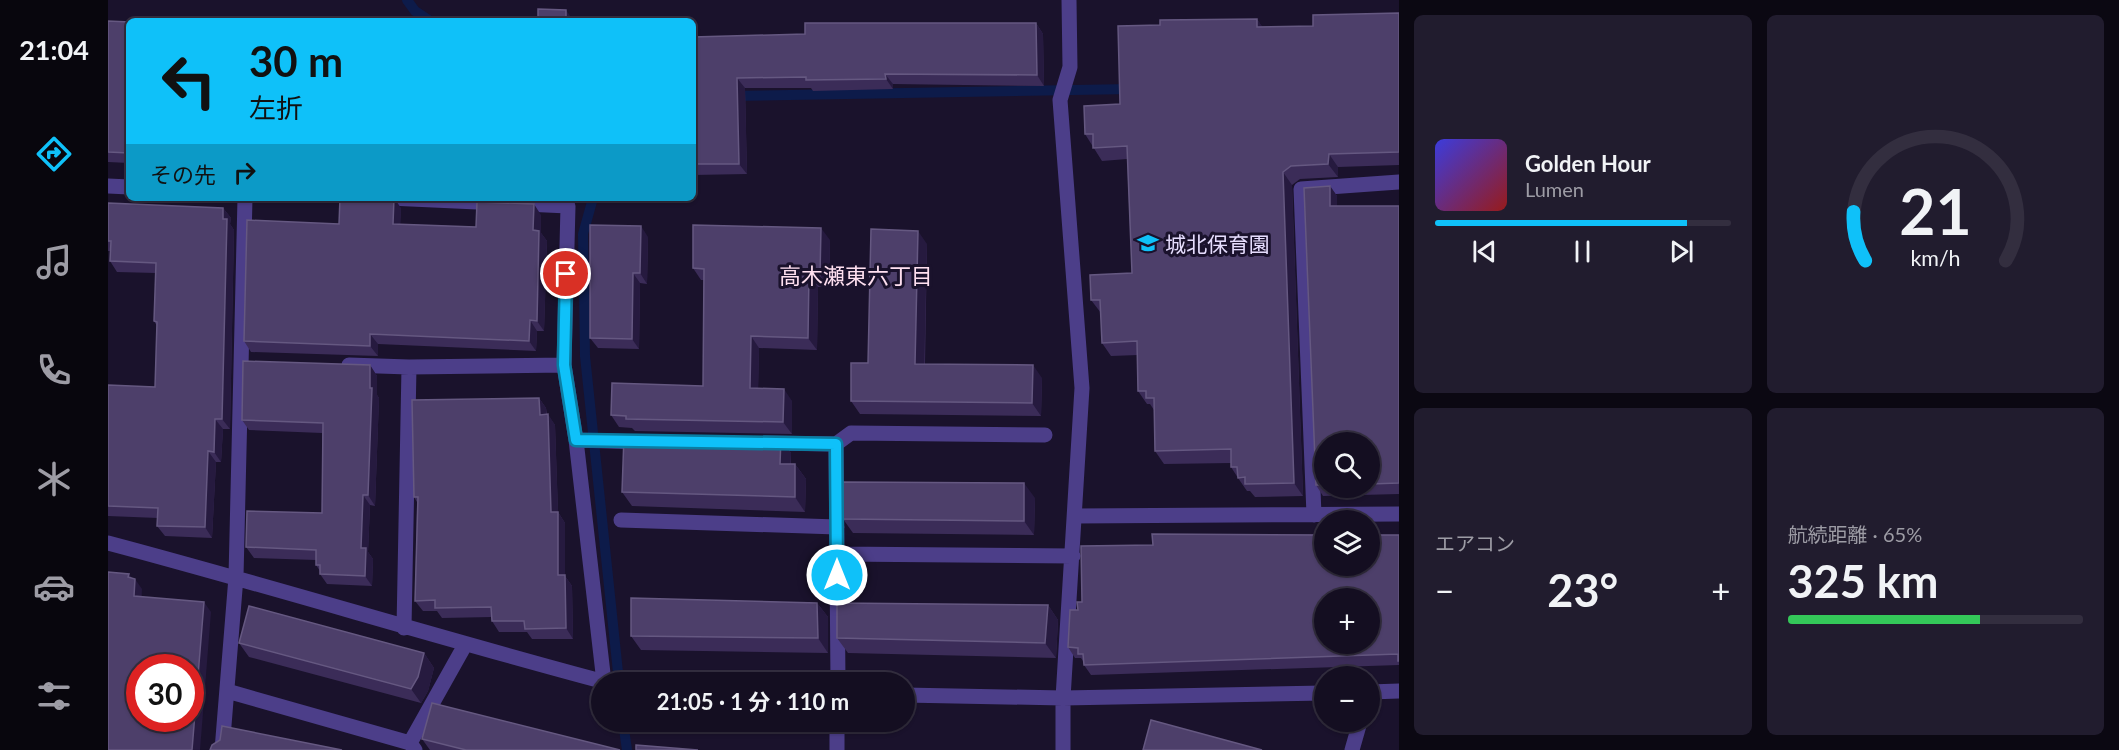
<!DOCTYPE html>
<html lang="ja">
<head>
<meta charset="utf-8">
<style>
	body { margin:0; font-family:Lato,"Noto Sans JP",sans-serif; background:#211c2e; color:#f1f3f6; height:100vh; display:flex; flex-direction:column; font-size:22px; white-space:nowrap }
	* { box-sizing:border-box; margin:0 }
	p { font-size:20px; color:#9d9ca5 }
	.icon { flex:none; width:33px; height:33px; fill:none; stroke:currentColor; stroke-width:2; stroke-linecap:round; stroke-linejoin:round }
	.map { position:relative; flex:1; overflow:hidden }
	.details { display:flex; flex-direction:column; gap:15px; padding:15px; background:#0b0812; width:720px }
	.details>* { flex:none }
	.guide { position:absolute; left:18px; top:18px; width:570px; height:183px; border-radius:9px; box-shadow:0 2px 4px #0004,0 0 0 2px #332e3f; background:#0fc1f9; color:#111; overflow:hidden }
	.controls { position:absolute; left:1206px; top:432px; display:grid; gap:12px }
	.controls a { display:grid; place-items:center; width:66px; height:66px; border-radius:50%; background:#140e21; box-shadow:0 2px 4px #0004,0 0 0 2px #332e3f; font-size:30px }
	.speed { position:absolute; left:18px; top:654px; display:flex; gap:12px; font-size:30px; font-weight:700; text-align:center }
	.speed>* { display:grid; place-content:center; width:78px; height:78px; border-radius:50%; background:#140e21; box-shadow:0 2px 4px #0004,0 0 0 2px #332e3f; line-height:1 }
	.speed .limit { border:9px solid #d22; background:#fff; color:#111 }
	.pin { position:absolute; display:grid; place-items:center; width:51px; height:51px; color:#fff; margin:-26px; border:3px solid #fff; border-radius:50%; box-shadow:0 2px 6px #0007 }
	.me { position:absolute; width:66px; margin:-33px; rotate:0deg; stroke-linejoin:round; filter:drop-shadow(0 0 4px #0008) }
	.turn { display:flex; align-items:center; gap:21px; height:126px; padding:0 24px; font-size:27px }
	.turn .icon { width:78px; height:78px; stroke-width:2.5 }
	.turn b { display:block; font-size:42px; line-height:51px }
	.then { display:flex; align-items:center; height:57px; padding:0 24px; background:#0003; gap:12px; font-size:22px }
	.big { font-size:45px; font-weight:700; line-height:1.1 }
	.details .card { flex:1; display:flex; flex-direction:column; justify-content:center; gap:9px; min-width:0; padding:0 21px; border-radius:9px; background:#211c2e }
	.details .dial { align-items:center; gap:0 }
	.dial svg { height:156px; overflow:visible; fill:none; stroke:#332e3f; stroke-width:7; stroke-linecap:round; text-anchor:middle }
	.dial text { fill:#f1f3f6; stroke:none }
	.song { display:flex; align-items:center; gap:18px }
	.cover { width:72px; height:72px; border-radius:9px; background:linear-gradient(135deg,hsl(240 70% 55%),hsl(0 70% 35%)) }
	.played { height:6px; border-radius:3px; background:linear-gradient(90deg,#0fc1f9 85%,#332e3f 85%) }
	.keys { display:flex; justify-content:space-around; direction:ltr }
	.heat { display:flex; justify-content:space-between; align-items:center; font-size:33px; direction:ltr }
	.charge { height:9px; border-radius:4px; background:linear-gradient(90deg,#34c759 65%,#332e3f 0) }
	.details .tiles { flex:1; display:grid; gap:15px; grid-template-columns:repeat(2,1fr) }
	.trip { position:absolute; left:483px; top:672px; width:324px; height:60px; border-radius:30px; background:#140e21; box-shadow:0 2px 4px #0004,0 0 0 2px #332e3f; font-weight:700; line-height:60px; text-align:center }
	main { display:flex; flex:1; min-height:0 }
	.tabs { display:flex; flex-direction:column; width:108px; justify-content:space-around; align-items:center; background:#08060d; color:#9d9ca5 }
	.tabs .icon { width:42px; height:42px }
	.tabs .on { color:#0fc1f9 }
	.tabs b { font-size:27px; color:#f1f3f6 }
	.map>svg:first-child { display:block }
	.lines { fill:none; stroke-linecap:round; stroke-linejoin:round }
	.stream { stroke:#0d1b4a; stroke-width:10 }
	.minor { stroke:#4c3e89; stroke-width:15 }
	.wall { fill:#3b2c58; fill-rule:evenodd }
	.shaded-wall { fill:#261a3f }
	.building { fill:#4d3f6a; stroke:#655881; stroke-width:1.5; fill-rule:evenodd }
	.route-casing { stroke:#0a7da2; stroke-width:15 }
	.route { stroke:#0fc1f9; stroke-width:10 }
	.labels { text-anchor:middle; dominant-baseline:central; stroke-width:6; stroke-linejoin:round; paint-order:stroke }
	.poi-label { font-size:21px; fill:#e6ddfe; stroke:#1a122c; text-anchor:start }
	.neighbourhood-label { font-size:22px; fill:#fedfef; stroke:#1a122c }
</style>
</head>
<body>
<main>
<nav class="tabs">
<b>21:04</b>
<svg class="icon on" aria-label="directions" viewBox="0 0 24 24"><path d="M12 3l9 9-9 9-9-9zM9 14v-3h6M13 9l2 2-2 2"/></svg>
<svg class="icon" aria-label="music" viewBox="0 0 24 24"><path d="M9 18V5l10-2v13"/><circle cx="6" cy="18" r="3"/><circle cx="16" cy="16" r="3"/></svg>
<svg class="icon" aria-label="phone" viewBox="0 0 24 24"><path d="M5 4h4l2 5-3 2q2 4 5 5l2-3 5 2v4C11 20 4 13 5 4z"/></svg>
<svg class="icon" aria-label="climate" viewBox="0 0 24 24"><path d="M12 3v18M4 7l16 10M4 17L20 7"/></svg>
<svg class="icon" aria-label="car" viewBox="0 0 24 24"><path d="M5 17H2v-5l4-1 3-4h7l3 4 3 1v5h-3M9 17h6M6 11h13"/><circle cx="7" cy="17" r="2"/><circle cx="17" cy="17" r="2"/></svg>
<svg class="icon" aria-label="filters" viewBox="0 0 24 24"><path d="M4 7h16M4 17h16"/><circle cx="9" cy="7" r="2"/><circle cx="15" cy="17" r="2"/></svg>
</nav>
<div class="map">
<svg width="1291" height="750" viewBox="0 0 1291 750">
	<rect width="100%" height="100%" fill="#1a122c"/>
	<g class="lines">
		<path class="stream" d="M299,0L307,11L322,21
			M622,96L1024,89
			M485,198L475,234L477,356L511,682
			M515,722L519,750"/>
		<path class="minor" d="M0,186L21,187
			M281,198L460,206L456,365L468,440L496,682
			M241,365L301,367
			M468,440L534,442
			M657,443L728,444L743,433L937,435
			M728,444L730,682
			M1206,515L1193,189L1291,182
			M967,516L1291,514
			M513,520L729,527
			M0,543C166,587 331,638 497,682
			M729,554L965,556
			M296,628L301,367L456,365
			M119,691L302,743L307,750
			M1262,692L1291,691
			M796,695L955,698L1216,693
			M302,743L357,645
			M114,750L128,577L137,198
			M729,750V722
			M955,750V698L974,388L952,100L962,67L961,0
			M1244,750L1252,722"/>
	</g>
	<path class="wall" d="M1291,13V165L1230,167V177L1192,179L1184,185L1195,496L1147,497L1142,491H1139L1130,478L1123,467V463L1056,464L1047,451L1046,410L1042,404H1039L1030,391V355L1003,356L994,343L993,313L983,300L1024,273L1019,159L994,161L977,134L1012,104L1052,25L1149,19L1154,27L1205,26Z
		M0,21L21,22V163L0,162Z
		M928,23L935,34L936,86L785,84V89L705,91L703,88H637L639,174L585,175V37L697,34Z
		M1222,186L1229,196V206H1291V494L1215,496L1208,485ZM1216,442H1262V488H1216Z
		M0,203L115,208L123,218L122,224L126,230L122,429H115L113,462H108L104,538L57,536L49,526L50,518L0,516V385L47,387L49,326L46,321L48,273L9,272L2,261V251H0Z
		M293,208L292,224L368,227L433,215V233L439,241L436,331H429L428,351L270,344V356L143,352L136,341L231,224Z
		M540,237L539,284L532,283L531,349L490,348L482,338Z
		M722,240L721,287H710L709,350L651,348L650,388L684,401V434L527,431L524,428L511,427L503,415L595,386L596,280H593L585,268Z
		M819,244L817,364L934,378L933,416L752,414L743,401L760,363Z
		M262,365L269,376V395L271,398L267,506L262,505L260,552L265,559L264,586L219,584L212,574V571L208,565V560L146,558L138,547L214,513V433L141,430L134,420Z
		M431,398L438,408L439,414L447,425L450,512L457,523V576L464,586L465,639H424L419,632H391L384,621V617L334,618L329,611H315L307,601L309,502L306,497Z
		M673,438L683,453V464H687L698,479L697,512L524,506L514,492Z
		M927,498L926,535L745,533L735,519Z
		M1291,535V665L983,675L976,665L975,661L973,658H967L960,647L970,610L974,602L1045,545Z
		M709,603L720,617V653L533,650L523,636Z
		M940,605L950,620L948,658L740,653L729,638Z
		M131,643L316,653L326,668L320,691L313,703L141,657Z
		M314,739L512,750H322Z"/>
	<path class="shaded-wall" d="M458,10L465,20V21H458Z
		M1149,19L1158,32L1149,27Z
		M928,23L935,34L936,86L929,75Z
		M777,74L785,84V89L778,79Z
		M629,78L637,88L639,174L631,164Z
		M1221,154L1230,167V177L1220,164Z
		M1175,172L1184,185L1195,496L1186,483Z
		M1222,186L1229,196V217L1222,206Z
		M286,198L293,208L292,234L285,224Z
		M426,204L433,215V233L439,241L436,331L429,321L425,230Z
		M115,208L123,218L122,224L126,230L122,429L114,419Z
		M533,226L540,237L539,284L532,273Z
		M713,228L722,240L721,287L712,275Z
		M810,231L819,244L816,377L807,364Z
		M525,273L532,283L531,349L524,339Z
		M701,275L710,287L709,350L700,338Z
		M422,320L429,331L428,351L421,341Z
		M262,334L270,344V356L262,346Z
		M643,336L651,348L650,400L642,388Z
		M262,365L269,376V395L271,398L267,506L260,495Z
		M925,365L934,378L933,416L924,403Z
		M676,389L684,401V434L675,422Z
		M431,398L438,408L439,425L432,415Z
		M440,414L447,425L450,512L457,523V576L464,586L465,639L458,628L450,575L443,512Z
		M107,419L115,429L113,462L106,452Z
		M673,438L683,453L682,478L672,464Z
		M100,451L108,462L104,538L97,527Z
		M687,464L698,479L697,512L687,497Z
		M916,483L927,498L926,535L916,521Z
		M255,495L262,505L260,552L265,559L264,586L257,576L253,548Z
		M21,574L27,582V579L34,589L33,607L26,596L20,577Z
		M96,602L103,612L92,750H84Z
		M709,603L720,617V653L710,638Z
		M940,605L950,620L948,658L937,643Z
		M316,653L326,668L320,691L313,703L303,689Z"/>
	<path class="building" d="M430,9L458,10V21H430Z
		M1291,13V152L1221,154L1220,164L1183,166L1175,172L1186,483L1137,484V477L1130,478L1129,467H1123V449L1047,451L1046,398H1038V391H1030L1029,341L994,343L992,300H983L982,275L1024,273L1019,146L985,148V134H977L976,106L1012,104L1010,26L1052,25V20L1149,19V27L1205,26V15Z
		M0,21L21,22V153L0,152Z
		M697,23H928L929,75L777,74L778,79L698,80V77L629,78L631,164H585V37L697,34Z
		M1222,186V206H1291V483L1262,484V442H1216V485H1208L1196,188Z
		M232,198H286L285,224L368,227L369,202L426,204L425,230L431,231L429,321L422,320L421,341L262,334V346L136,341L139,220L231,224Z
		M0,203L115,208V219H119L114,419H107L106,452L100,451L97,527L49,526L50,508L0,506V385L47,387L49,322L46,321L48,263L2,261L3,241H0Z
		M482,225L533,226L532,273H525L524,339L482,338Z
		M585,225L713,228L712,275H701L700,338L643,336L642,388L676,389L675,422L518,419V416L503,415L504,383L595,386L596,269L585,268Z
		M763,229L810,231L807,364L925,365L924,403L743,401V363H760Z
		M135,361L262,365V388H264L260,495H255L253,548H258L257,576L212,574V565H208V550L138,547L139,511L214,513L215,423L134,420Z
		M431,398L432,415L440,414L443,512H450V575H457L458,628L417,629L416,621H384L383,607L327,608V600L307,601L310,497H306L304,400Z
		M516,436L673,438L672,464H687V497L514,492Z
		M735,482L916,483V521L735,519Z
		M1044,534L1216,535V566H1262V535H1291V661H1290V654L976,665L975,654H970V648L960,647L962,610H970L969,602H974L973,546L1045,545ZM1216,598H1262V644H1216Z
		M0,572L21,574L20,577L27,579L26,596L96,602L84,750H0ZM32,668H82V718H32Z
		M523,598L709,603L710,638L523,636Z
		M729,603L940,605L937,643L729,638Z
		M141,606L316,653L310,677L303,689L131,643Z
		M324,703L512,750H358L314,739Z
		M1043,720L1154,750H1035Z
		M114,726L234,750H102L104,745L112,740Z
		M528,745L590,750H528Z"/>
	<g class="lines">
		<defs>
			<path id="route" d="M458,274L456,365L468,440L728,444L729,575"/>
		</defs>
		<use href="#route" class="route-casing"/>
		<use href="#route" class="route"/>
	</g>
	<defs>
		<symbol id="school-bare" viewBox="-9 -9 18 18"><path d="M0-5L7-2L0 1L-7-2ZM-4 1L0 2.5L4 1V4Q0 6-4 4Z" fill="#0fc1f9" stroke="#1a122c" stroke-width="2.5" paint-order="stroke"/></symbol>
	</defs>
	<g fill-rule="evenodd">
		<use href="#school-bare" x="1025" y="228" width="30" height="30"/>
	</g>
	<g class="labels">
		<g class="poi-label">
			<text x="1057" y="243">城北保育園</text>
		</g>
		<g class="neighbourhood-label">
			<text x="748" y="275">高木瀬東六丁目</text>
		</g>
	</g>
</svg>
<div class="controls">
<a><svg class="icon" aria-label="search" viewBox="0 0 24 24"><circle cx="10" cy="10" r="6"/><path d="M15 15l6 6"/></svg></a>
<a><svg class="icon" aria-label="layers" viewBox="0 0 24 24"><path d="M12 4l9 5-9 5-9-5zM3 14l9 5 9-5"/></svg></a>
<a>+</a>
<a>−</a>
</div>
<div class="speed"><div class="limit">30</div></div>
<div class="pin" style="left:458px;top:274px;background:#d93025"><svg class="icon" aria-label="arrive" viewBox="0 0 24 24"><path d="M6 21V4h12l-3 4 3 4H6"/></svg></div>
<svg class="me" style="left:729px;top:575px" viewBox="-20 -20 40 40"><circle r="17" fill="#0fc1f9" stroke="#fff" stroke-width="3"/><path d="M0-11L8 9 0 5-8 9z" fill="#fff"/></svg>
<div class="trip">21:05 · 1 分 · 110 m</div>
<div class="guide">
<div class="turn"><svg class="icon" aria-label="left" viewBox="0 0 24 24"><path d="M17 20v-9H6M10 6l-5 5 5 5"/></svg><div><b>30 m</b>左折</div></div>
<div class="then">その先<svg class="icon" aria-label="right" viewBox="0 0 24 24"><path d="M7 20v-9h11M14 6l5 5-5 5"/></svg></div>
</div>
</div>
<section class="details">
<div class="tiles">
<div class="card">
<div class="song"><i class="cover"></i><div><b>Golden Hour</b><p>Lumen</p></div></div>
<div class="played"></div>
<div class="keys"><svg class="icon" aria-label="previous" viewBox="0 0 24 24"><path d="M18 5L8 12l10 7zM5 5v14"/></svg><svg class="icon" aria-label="pause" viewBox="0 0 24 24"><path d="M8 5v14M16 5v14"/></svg><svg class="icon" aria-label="next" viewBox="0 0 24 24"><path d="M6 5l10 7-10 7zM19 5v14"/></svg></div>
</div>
<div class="card dial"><svg viewBox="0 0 100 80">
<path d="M14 69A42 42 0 1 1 86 69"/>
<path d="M14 69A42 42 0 0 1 8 44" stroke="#0fc1f9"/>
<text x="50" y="56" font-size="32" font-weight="700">21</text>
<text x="50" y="72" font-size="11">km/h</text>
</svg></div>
<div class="card"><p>エアコン</p>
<div class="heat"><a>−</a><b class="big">23°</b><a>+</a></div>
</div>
<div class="card"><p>航続距離 · 65%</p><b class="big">325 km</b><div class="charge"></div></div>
</div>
</section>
</main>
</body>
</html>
